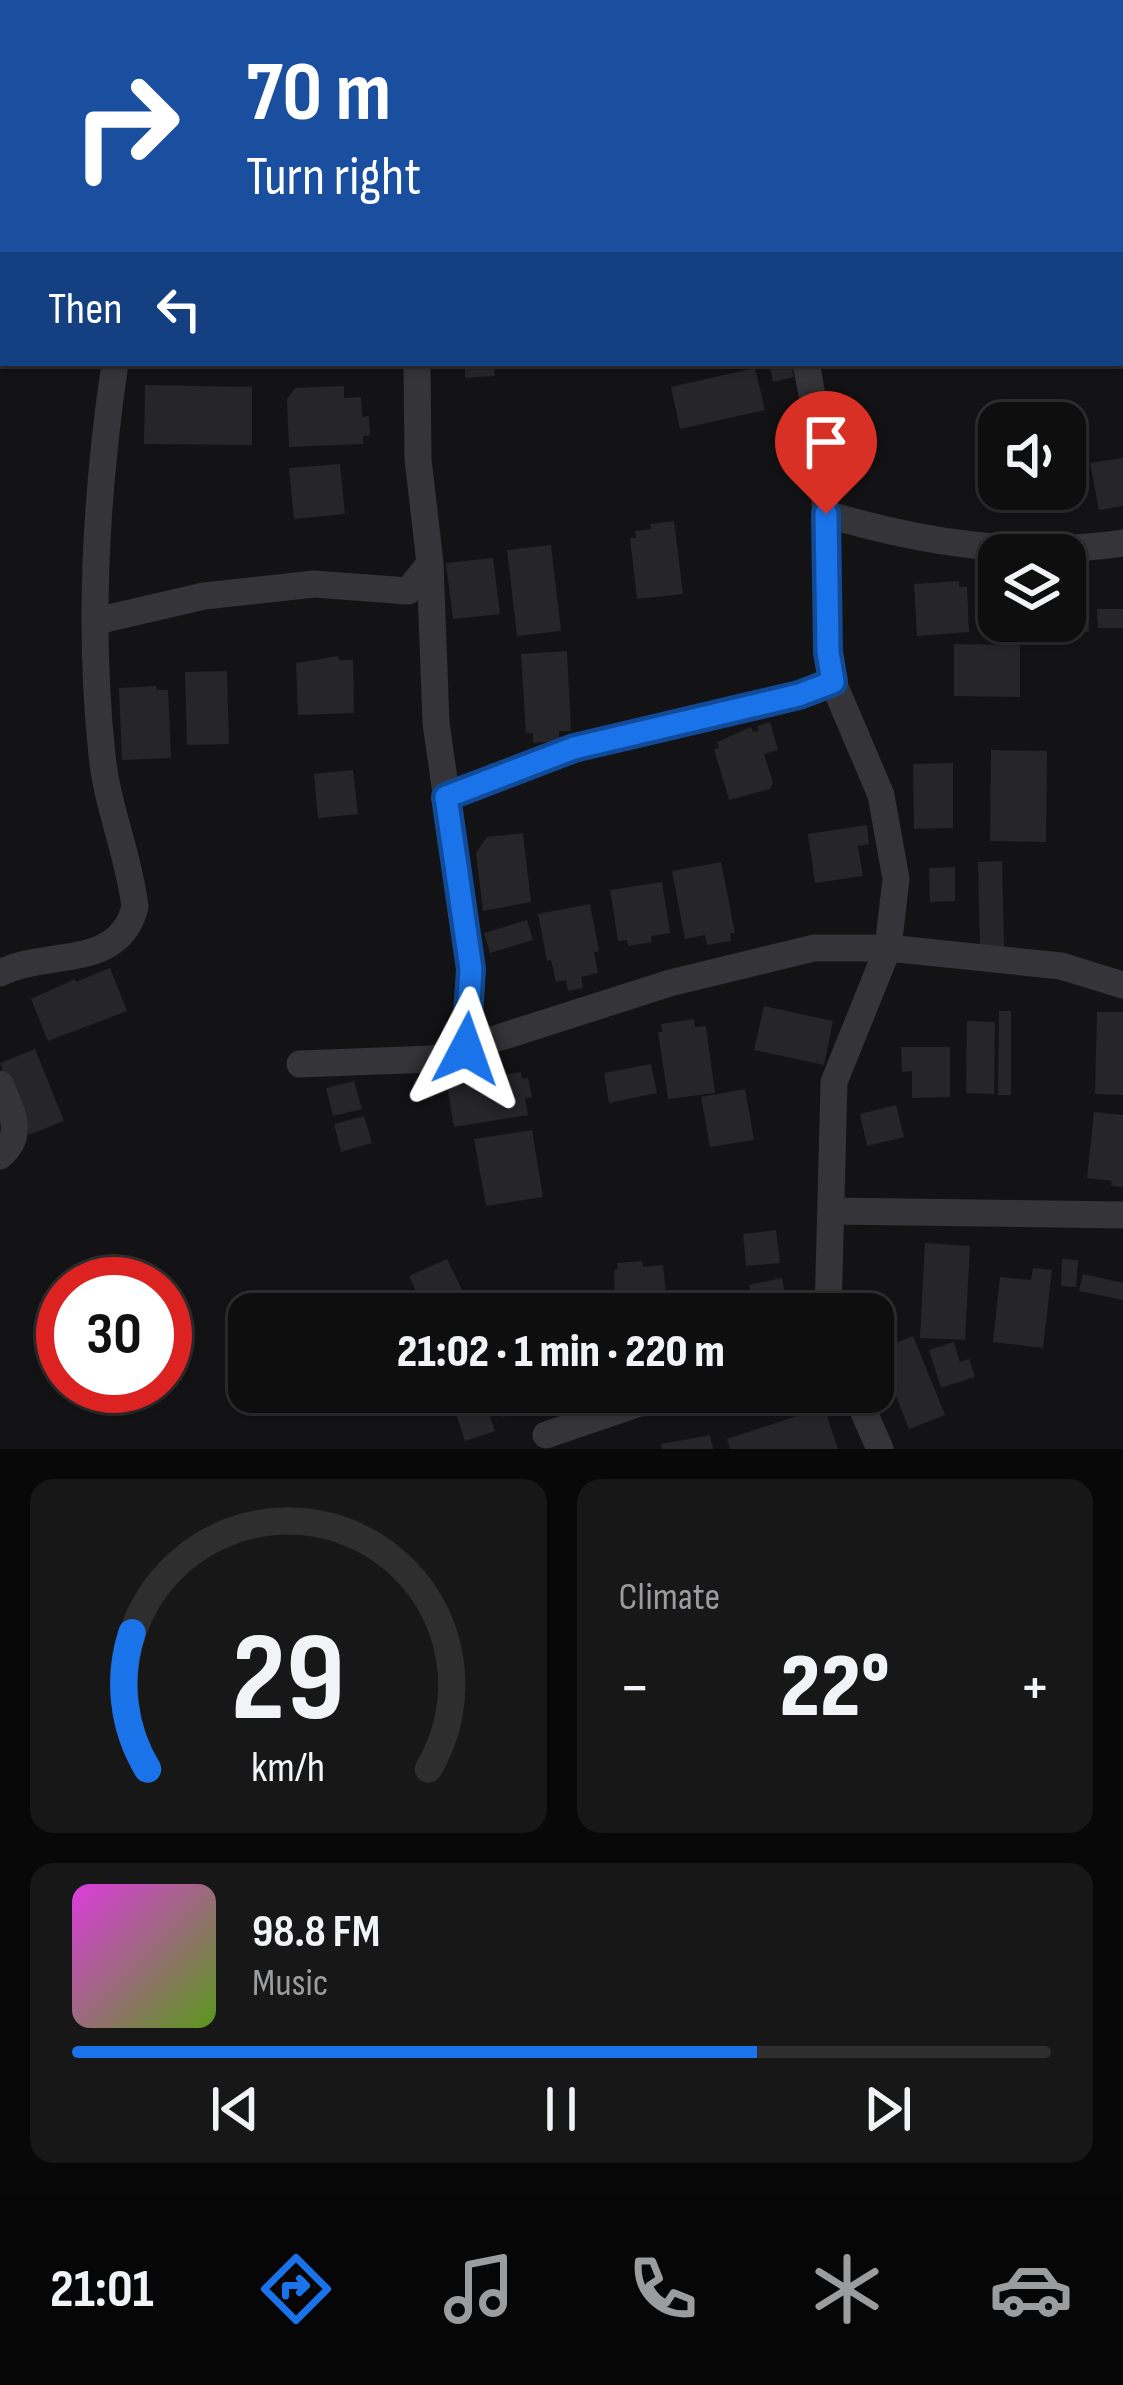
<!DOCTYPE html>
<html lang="en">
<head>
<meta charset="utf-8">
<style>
	body { margin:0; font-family:"Sofia Sans Condensed",sans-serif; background:#171718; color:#f1f3f6; height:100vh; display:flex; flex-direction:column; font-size:45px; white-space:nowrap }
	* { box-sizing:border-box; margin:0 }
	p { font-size:39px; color:#9b9c9e }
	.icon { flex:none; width:66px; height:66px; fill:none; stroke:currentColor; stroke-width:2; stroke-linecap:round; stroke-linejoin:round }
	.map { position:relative; height:1449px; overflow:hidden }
	.panel { display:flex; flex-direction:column; gap:30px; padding:30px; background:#080808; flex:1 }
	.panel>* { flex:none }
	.hud { position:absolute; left:0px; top:0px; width:1125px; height:366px; box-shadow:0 3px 9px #0004,0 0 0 3px #2e2e2f; background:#1a4fa0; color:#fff; overflow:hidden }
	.fabs { position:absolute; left:978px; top:402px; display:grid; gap:24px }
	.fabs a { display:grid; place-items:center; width:108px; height:108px; border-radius:24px; background:#0e0e0f; box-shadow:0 3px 9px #0004,0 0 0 3px #2e2e2f; font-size:60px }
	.speed { position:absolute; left:36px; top:1257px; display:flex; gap:24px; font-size:60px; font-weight:700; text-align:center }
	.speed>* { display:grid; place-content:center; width:156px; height:156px; border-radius:50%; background:#0e0e0f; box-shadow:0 3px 9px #0004,0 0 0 3px #2e2e2f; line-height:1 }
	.speed .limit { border:18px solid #d22; background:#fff; color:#111 }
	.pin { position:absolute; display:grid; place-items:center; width:102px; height:102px; color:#fff; margin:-123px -51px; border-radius:50% 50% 50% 0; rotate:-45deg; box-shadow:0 0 12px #0007 }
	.pin .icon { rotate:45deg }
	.me { position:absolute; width:132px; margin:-66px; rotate:4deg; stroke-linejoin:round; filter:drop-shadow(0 0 9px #0008) }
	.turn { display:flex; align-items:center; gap:42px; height:252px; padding:0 48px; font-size:54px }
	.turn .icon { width:156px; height:156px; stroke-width:2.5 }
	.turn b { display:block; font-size:84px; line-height:102px }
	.then { display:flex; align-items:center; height:114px; padding:0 48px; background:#0003; gap:24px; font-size:45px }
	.big { font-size:90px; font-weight:800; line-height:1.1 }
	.panel .widget { flex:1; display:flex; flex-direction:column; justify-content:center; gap:18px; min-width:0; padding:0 42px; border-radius:24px; background:#171718 }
	.panel .dial { align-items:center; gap:0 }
	.dial svg { height:312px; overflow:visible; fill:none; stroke:#2e2e2f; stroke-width:7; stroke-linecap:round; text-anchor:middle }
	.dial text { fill:#f1f3f6; stroke:none }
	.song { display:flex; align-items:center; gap:36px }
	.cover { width:144px; height:144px; border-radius:18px; background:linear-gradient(135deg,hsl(300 70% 55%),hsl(90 70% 35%)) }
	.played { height:12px; border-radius:6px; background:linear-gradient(90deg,#1a73e8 70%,#2e2e2f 70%) }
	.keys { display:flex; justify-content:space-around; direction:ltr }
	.heat { display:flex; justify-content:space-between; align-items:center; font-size:66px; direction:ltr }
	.panel .tiles { flex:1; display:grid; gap:30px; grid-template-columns:1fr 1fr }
	.widget:last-child { grid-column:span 2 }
	.trip { position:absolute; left:228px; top:1293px; width:666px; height:120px; border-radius:24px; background:#0e0e0f; box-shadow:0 3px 9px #0004,0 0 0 3px #2e2e2f; font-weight:800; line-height:120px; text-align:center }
	.dock { display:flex; height:192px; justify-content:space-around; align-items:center; background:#060606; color:#9b9c9e }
	.dock .icon { width:84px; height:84px }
	.dock .on { color:#1a73e8 }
	.dock b { font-size:54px; color:#f1f3f6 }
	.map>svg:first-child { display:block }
	.building { fill:#262528 }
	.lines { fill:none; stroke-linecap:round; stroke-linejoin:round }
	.street { stroke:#343439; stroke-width:27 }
	.route-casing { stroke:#114b97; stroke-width:30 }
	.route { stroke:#1a73e8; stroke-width:21 }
</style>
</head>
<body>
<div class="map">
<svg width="1123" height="1449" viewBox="0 0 1123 1449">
	<rect width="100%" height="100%" fill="#131214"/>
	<path class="building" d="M465,363H494L495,376L465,378Z
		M769,363H791L794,377L773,382Z
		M755,368L765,410L680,429L671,387Z
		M145,385L252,387V445L144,444Z
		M344,386V398L361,397L362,417L369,416L370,435L363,436V444L289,447L287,399L295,388Z
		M1123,458V506L1099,510L1090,463Z
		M340,464L345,514L294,519L289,468Z
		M674,521L683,594L637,599L630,538H636L635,531L651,529L650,524Z
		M551,545L561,631L517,636L507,550Z
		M493,558L500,614L453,619L446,563Z
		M959,581V587H967L969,632L917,636L914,584Z
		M1088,586L1089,632L1068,633L1067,587Z
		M1097,609H1123V628H1098Z
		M954,644L1020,645V697L954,696Z
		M567,651L571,731H559V741L533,743V733H526L521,654Z
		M338,656L339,660H353L354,713L298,715L296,663Z
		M227,671L229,744L187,745L185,672Z
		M156,686L157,690H168L171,758L122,760L119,688Z
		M770,722L778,750L764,754L773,783L770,789L729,800L714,749L719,748L717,742L751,727L753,732L759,731L757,726Z
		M991,750L1047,751L1046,842L990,841Z
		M953,763V828L914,829L913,764Z
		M353,770L358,814L318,818L314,774Z
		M867,825L869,844L858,846L863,876L815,883L808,834Z
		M523,833L531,902L483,911L476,853L487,837Z
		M1002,861L1004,948L980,949L978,862Z
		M721,862L735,933H730L731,941L707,945L705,935L685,939L672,871Z
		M955,867V901L930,902L929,868Z
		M662,882L670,933L651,936L652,942L628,946L627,940L618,941L610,890Z
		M590,904L599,951L594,952L598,973L581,977L583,988L568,991L566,980L556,982L551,960L547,961L538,914Z
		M527,920L533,940L490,953L484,933Z
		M110,968L127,1011L48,1041L31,999L75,979L76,982Z
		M764,1006L833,1021L824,1065L754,1050Z
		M999,1011H1011V1095H998Z
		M1097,1012H1123V1095L1095,1094Z
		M694,1019L695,1027L706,1026L715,1093L668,1099L658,1032H662L661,1024Z
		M967,1021L995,1022L994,1094L966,1093Z
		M901,1047H950V1097L912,1098V1071L902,1072Z
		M35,1049L64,1121L29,1135L0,1063Z
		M651,1064L657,1093L609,1103L604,1073Z
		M494,1071L495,1076L521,1072L522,1079L528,1078L532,1097L525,1098L528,1115L454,1127L446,1079Z
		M354,1081L362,1109L333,1116L326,1088Z
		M745,1089L754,1140L710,1147L701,1097Z
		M896,1105L904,1137L867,1146L860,1114Z
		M1094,1112L1123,1115V1187L1111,1186L1112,1181L1087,1178Z
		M364,1116L372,1143L341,1152L334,1124Z
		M532,1130L543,1197L486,1206L474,1139Z
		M776,1230L780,1263L746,1266L743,1234Z
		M925,1243L970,1246L965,1340L920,1338Z
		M447,1259L467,1300L437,1314H426L409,1276Z
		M1062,1259L1078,1260L1076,1287L1061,1286Z
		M642,1261L643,1267L663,1265L668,1314H615L614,1270L618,1269L617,1263Z
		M1033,1268L1052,1270L1043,1348L993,1342L1000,1277L1031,1280Z
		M1083,1274L1123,1283V1300L1079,1291Z
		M782,1278L789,1312L756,1314L749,1285Z
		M565,1295L578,1314H536Z
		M913,1336L945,1415L909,1429L878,1350Z
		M954,1342L960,1362L969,1359L975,1377L941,1388L929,1350Z
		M449,1392H482L495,1431L465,1441Z
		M493,1392H522L528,1407L503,1417Z
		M824,1407L838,1449H730L727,1439Z
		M710,1435L713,1449H662L661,1444Z"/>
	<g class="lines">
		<path class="street" d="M344,0L346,3
			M1062,0V3
			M790,3V0
			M1122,52H1123
			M0,238L3,239
			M1122,252H1123
			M806,363L824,458L828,651L833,682L881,795L896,879L888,948L834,1082L828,1314
			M826,514C924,543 1021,558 1123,543
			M430,563L436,723L471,969L466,1049
			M96,621L204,596L314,584L408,591L430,563L418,459L417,363
			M446,797L574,748L798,695L833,682
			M0,973C46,949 119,971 135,907C129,855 107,807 102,755C88,625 96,492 115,363
			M300,1064L432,1059L670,983L814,948H888L1061,966L1123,985
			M0,1084C11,1111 26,1134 0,1156
			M831,1211L1123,1215
			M855,1392L880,1449
			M546,1435L672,1392"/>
	</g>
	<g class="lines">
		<defs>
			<path id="route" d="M466,1049L471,969L446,797L574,748L799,695L833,682L828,652L826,514"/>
		</defs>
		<use href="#route" class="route-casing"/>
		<use href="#route" class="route"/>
	</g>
</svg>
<div class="fabs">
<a><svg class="icon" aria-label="sound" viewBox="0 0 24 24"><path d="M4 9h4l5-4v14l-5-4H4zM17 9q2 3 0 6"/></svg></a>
<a><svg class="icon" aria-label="layers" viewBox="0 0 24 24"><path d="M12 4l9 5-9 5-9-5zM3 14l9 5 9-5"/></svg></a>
</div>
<div class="speed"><div class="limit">30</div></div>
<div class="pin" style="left:826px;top:514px;background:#d93025"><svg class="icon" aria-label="arrive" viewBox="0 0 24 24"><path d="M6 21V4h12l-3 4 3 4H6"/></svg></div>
<svg class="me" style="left:466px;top:1049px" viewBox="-20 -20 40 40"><path d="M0-17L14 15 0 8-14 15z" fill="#1a73e8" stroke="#fff" stroke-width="4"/></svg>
<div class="trip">21:02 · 1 min · 220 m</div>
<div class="hud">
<div class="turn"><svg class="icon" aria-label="right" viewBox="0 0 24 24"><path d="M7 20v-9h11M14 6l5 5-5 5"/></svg><div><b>70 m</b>Turn right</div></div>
<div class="then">Then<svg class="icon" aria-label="left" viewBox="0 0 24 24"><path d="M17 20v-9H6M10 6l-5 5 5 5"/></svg></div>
</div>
</div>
<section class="panel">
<div class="tiles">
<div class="widget dial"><svg viewBox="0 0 100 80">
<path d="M14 69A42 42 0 1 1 86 69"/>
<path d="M14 69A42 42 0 0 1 10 34" stroke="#1a73e8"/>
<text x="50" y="56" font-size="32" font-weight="700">29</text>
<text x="50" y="72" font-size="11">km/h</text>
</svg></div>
<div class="widget"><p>Climate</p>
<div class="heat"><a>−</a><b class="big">22°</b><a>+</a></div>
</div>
<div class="widget">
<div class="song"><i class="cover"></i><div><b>98.8 FM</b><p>Music</p></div></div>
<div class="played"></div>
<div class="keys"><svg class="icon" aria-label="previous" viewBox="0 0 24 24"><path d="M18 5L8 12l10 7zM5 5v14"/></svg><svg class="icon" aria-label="pause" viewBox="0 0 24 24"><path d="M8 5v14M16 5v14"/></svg><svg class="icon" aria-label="next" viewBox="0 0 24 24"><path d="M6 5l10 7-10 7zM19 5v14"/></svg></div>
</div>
</div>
</section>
<nav class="dock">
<b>21:01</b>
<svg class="icon on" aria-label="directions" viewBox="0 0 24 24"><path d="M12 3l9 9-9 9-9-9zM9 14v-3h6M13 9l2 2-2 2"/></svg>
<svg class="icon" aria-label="music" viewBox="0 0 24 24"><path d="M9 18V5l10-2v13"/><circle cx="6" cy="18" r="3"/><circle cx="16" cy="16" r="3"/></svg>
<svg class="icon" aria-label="phone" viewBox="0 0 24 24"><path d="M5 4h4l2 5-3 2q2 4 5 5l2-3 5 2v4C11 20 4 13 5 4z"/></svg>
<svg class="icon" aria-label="climate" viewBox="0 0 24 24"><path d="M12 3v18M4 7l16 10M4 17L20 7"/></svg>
<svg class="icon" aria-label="car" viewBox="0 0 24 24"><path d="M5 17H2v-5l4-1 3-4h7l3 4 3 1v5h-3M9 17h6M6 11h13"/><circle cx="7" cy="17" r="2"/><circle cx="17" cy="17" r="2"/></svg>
</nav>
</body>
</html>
